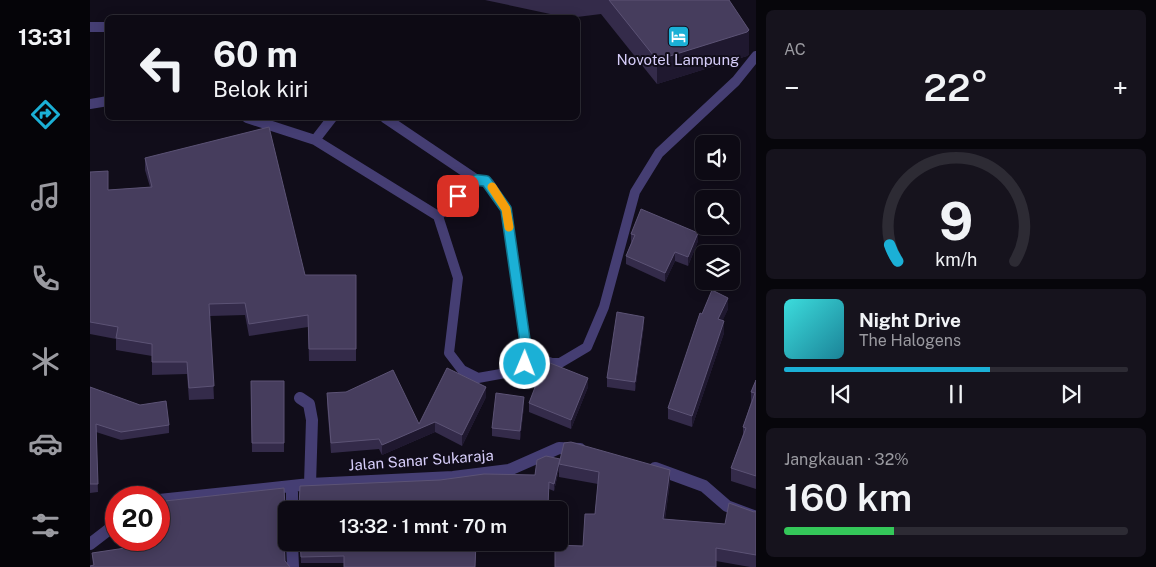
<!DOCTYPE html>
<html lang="id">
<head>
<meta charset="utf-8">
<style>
	body { margin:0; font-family:"Public Sans",sans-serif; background:#16131d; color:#f1f3f6; height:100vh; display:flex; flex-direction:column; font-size:19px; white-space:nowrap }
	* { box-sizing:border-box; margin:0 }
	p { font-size:16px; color:#9a9aa0 }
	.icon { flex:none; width:28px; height:28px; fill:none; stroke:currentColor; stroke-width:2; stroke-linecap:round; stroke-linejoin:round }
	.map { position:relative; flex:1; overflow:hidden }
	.panel { display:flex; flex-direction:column; gap:10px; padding:10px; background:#07060b; width:400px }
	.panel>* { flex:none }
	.banner { position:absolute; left:15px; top:15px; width:475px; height:105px; border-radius:8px; box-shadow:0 2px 12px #0003,0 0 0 1px #2d2b34; background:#0d0a14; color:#f1f3f6; overflow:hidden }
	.fabs { position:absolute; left:605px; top:135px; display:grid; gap:10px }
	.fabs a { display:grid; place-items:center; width:45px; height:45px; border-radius:8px; background:#0d0a14; box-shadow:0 2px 12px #0003,0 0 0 1px #2d2b34; font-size:25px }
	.speed { position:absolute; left:15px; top:486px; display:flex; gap:10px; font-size:25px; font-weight:700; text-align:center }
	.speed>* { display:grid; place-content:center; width:65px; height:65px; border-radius:50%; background:#0d0a14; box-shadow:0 2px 12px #0003,0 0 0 1px #2d2b34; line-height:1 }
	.speed .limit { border:8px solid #d22; background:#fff; color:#111 }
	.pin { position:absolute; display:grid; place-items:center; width:42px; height:42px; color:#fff; margin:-21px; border-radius:10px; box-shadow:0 2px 8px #0006 }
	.me { position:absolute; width:55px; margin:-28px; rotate:1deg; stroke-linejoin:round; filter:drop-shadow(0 0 4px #0008) }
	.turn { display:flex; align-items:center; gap:18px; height:105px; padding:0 25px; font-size:22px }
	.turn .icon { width:65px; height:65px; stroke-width:2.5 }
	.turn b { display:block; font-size:35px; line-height:42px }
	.big { font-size:38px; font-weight:600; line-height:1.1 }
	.panel .widget { flex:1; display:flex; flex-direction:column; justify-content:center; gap:8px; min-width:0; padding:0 18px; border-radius:8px; background:#16131d }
	.panel .dial { align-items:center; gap:0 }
	.dial svg { height:130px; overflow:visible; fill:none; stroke:#2d2b34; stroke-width:7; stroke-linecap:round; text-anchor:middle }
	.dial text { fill:#f1f3f6; stroke:none }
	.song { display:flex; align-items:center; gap:15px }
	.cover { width:60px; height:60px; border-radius:8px; background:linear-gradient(135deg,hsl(180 70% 55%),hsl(190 70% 35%)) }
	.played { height:5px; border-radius:2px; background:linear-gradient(90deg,#1bb0d6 60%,#2d2b34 60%) }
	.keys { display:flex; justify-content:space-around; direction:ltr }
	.heat { display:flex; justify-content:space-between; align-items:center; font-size:28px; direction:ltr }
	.charge { height:8px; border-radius:4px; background:linear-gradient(90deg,#34c759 32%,#2d2b34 0) }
	.trip { position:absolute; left:188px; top:501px; width:290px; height:50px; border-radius:8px; background:#0d0a14; box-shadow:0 2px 12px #0003,0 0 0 1px #2d2b34; font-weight:600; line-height:50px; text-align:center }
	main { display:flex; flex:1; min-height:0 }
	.tabs { display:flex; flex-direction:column; width:90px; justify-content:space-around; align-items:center; background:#050408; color:#9a9aa0 }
	.tabs .icon { width:35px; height:35px }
	.tabs .current { color:#1bb0d6 }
	.tabs b { font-size:22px; color:#f1f3f6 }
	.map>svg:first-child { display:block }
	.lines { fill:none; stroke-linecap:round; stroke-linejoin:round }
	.service { stroke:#453e73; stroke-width:10 }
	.minor { stroke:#453e73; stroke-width:12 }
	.wall { fill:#342b4a }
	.shaded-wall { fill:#1f182f }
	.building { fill:#463d5d; stroke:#5c5375 }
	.route-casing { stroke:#12728b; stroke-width:12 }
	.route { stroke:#1bb0d6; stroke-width:9 }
	.slow { stroke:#f59e0b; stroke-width:9 }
	.labels { text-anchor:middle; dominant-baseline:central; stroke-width:4; stroke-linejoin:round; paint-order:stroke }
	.poi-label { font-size:15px; fill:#d6cdf9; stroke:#110d1a }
	.street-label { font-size:15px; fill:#d6cdf9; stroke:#110d1a }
</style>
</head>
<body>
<main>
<nav class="tabs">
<b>13:31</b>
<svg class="icon current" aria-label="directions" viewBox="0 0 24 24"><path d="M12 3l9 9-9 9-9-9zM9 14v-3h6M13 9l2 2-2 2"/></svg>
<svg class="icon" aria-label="music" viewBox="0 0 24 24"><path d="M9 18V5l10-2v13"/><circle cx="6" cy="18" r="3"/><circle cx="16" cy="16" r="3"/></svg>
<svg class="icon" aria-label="phone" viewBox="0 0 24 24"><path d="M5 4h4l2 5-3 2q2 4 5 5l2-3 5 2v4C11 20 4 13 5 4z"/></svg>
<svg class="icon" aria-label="climate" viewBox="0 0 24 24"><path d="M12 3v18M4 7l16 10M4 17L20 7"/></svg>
<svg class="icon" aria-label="car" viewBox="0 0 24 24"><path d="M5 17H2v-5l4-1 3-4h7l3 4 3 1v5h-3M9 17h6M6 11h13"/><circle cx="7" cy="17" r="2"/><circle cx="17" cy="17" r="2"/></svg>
<svg class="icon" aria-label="filters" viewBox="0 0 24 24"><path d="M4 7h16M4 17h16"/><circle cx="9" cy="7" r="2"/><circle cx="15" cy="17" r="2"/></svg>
</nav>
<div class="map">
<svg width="666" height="567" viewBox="0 0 666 567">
	<rect width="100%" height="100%" fill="#110d1a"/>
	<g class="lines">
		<path class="service" d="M0,27H18
			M0,104L18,101
			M157,118L225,140L242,118
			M295,118L387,180
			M225,140L348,216L368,278L359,353L372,370L388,378L427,371L435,364L437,355L416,209L399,183L387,180L348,216
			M437,355L462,363H470L497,347L514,307L545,192L569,153L646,81L666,56"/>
		<path class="minor" d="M210,398L219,404L222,420L220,484
			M565,468L614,486L637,506L666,517
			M69,500L220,484L363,477L419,470L469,448L490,449
			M202,510V486
			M202,542L203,567
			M0,544L26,524"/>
	</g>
	<path class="wall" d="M395,0H639L659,54L657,56L567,84L511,14L479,18Z
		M55,158L215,275H266V361H219L218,327L159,336L155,315L120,316L124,399L99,400L97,374L62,375V356L26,350V339L0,334V172L18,190L60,187L55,170Z
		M541,234L608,241L598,266L585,261L575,282L536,264V256L541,243Z
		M638,309L632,321L634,333L602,427L578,419V408L612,314Z
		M554,325L545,391L517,387V378Z
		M666,380V489L641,481V468L653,434V427L661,402V392Z
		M161,381H194V452H162Z
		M0,387L79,425V433L31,440L6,432L8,492L0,493Z
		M498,387L481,429L439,412V403Z
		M237,393L329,424L396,397L372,446L345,432L292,455L289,449L241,453L237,404Z
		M434,406L430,440L402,436V428Z
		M447,460L580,482L575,519L635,524L666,511V567H660L626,561L493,546L505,514L508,484L469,477V469L464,491L459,489L458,510H204L445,475Z
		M75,501L195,507L196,510V538L194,542L3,566L2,553L42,548L41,540H69L75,511Z
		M210,542H386L385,567H254V563H211Z"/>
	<path class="shaded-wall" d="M659,30V54L657,56L567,84V60Z
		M608,233V241L598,266V257Z
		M585,252V261L575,282V273Z
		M638,298V309L628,331V319Z
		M554,317V325L545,391V382Z
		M634,321V333L602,427V416Z
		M498,378V387L481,429V420Z
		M396,387V397L372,446V435Z
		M434,397V406L430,440V431Z
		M345,422V432L292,455V445Z
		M470,459L469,469L464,491V484Z
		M580,470V482L573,532V519Z
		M196,531V538L194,542V536Z"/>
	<path class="building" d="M519,0H639L659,30L657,32L567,60Z
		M179,127L215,275H266V349H219L218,315L159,324L155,303L119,304L124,386L99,388L97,362H62V344L26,338L28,327L0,322V172L18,171V190L62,187L55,158Z
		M551,209L608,233L598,257L585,252L575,273L536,256L545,235L541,234Z
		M622,290L638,298L628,319L634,321L602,416L578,408L610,313L612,314Z
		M527,312L554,317L545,382L517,378Z
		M455,361L498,378L481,420L439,403Z
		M357,368L396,387L372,435L345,422L292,445L289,439L241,443L237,393L256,392L303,370L329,424Z
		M666,380V476L641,468L656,428L653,427L665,393L661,392Z
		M161,381H194V443H162Z
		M0,387L50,405L76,401L79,425L31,432L6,424L8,484H0Z
		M406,393L434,397L430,431L402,428Z
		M481,442L580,470L573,519L635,524L639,503L664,512L666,511V555L626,548V567H465V545L493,546L495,514H505L509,472L469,464L474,443Z
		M456,456L470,459L464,484L459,482L458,506L439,505V510H204L209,507L210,486L350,480L394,474L445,475L447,460Z
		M194,488L195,507L200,510H196V531L194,536L195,561L200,567H0V566L4,565L2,553L42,547V540H69V511H76L75,501Z
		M210,542H386L385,567H254V556L211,557Z"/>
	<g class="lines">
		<defs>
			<path id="route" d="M368,196L387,180L396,181L416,209L437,355L435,364"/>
		</defs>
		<use href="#route" class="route-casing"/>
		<use href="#route" class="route"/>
		<path class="slow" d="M402,187L416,209L419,227"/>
	</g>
	<defs>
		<symbol id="hotel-square" viewBox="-11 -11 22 22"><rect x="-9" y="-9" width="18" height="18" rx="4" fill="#1bb0d6" stroke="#110d1a"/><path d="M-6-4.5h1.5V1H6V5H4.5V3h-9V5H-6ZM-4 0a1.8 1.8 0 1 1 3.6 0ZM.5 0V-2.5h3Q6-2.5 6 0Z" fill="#fff"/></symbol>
	</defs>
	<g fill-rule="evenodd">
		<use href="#hotel-square" x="576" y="24" width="25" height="25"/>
	</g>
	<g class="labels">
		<g class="poi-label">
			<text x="588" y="59">Novotel Lampung</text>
		</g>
		<g class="street-label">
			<text transform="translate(331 460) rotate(-4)">Jalan Sanar Sukaraja</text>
		</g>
	</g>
</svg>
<div class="fabs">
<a><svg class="icon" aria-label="sound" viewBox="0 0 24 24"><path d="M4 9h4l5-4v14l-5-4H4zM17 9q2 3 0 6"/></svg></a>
<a><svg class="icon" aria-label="search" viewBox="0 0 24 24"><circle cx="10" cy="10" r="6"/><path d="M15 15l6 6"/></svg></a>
<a><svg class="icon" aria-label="layers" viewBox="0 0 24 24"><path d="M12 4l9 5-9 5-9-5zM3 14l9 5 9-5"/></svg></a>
</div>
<div class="speed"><div class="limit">20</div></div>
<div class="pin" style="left:368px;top:196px;background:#d93025"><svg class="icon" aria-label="arrive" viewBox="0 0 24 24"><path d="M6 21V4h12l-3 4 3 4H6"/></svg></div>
<svg class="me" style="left:435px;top:364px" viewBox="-20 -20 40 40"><circle r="17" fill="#1bb0d6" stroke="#fff" stroke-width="3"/><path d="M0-11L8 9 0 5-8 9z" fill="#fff"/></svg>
<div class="trip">13:32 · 1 mnt · 70 m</div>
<div class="banner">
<div class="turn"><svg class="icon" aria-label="left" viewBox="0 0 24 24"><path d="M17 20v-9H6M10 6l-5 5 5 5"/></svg><div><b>60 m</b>Belok kiri</div></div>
</div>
</div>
<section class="panel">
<div class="widget"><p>AC</p>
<div class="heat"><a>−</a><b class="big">22°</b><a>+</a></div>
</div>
<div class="widget dial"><svg viewBox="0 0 100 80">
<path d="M14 69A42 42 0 1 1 86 69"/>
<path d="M14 69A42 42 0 0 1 9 59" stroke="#1bb0d6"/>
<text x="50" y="56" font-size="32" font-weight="700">9</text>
<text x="50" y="72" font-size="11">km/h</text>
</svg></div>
<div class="widget">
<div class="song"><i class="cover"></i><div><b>Night Drive</b><p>The Halogens</p></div></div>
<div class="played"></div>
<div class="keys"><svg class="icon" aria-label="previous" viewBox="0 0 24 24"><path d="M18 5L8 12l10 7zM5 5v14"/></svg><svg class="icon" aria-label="pause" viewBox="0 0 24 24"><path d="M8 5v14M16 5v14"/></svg><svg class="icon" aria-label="next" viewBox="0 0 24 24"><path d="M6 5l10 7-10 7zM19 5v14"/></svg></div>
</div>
<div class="widget"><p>Jangkauan · 32%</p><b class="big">160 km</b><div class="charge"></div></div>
</section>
</main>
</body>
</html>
